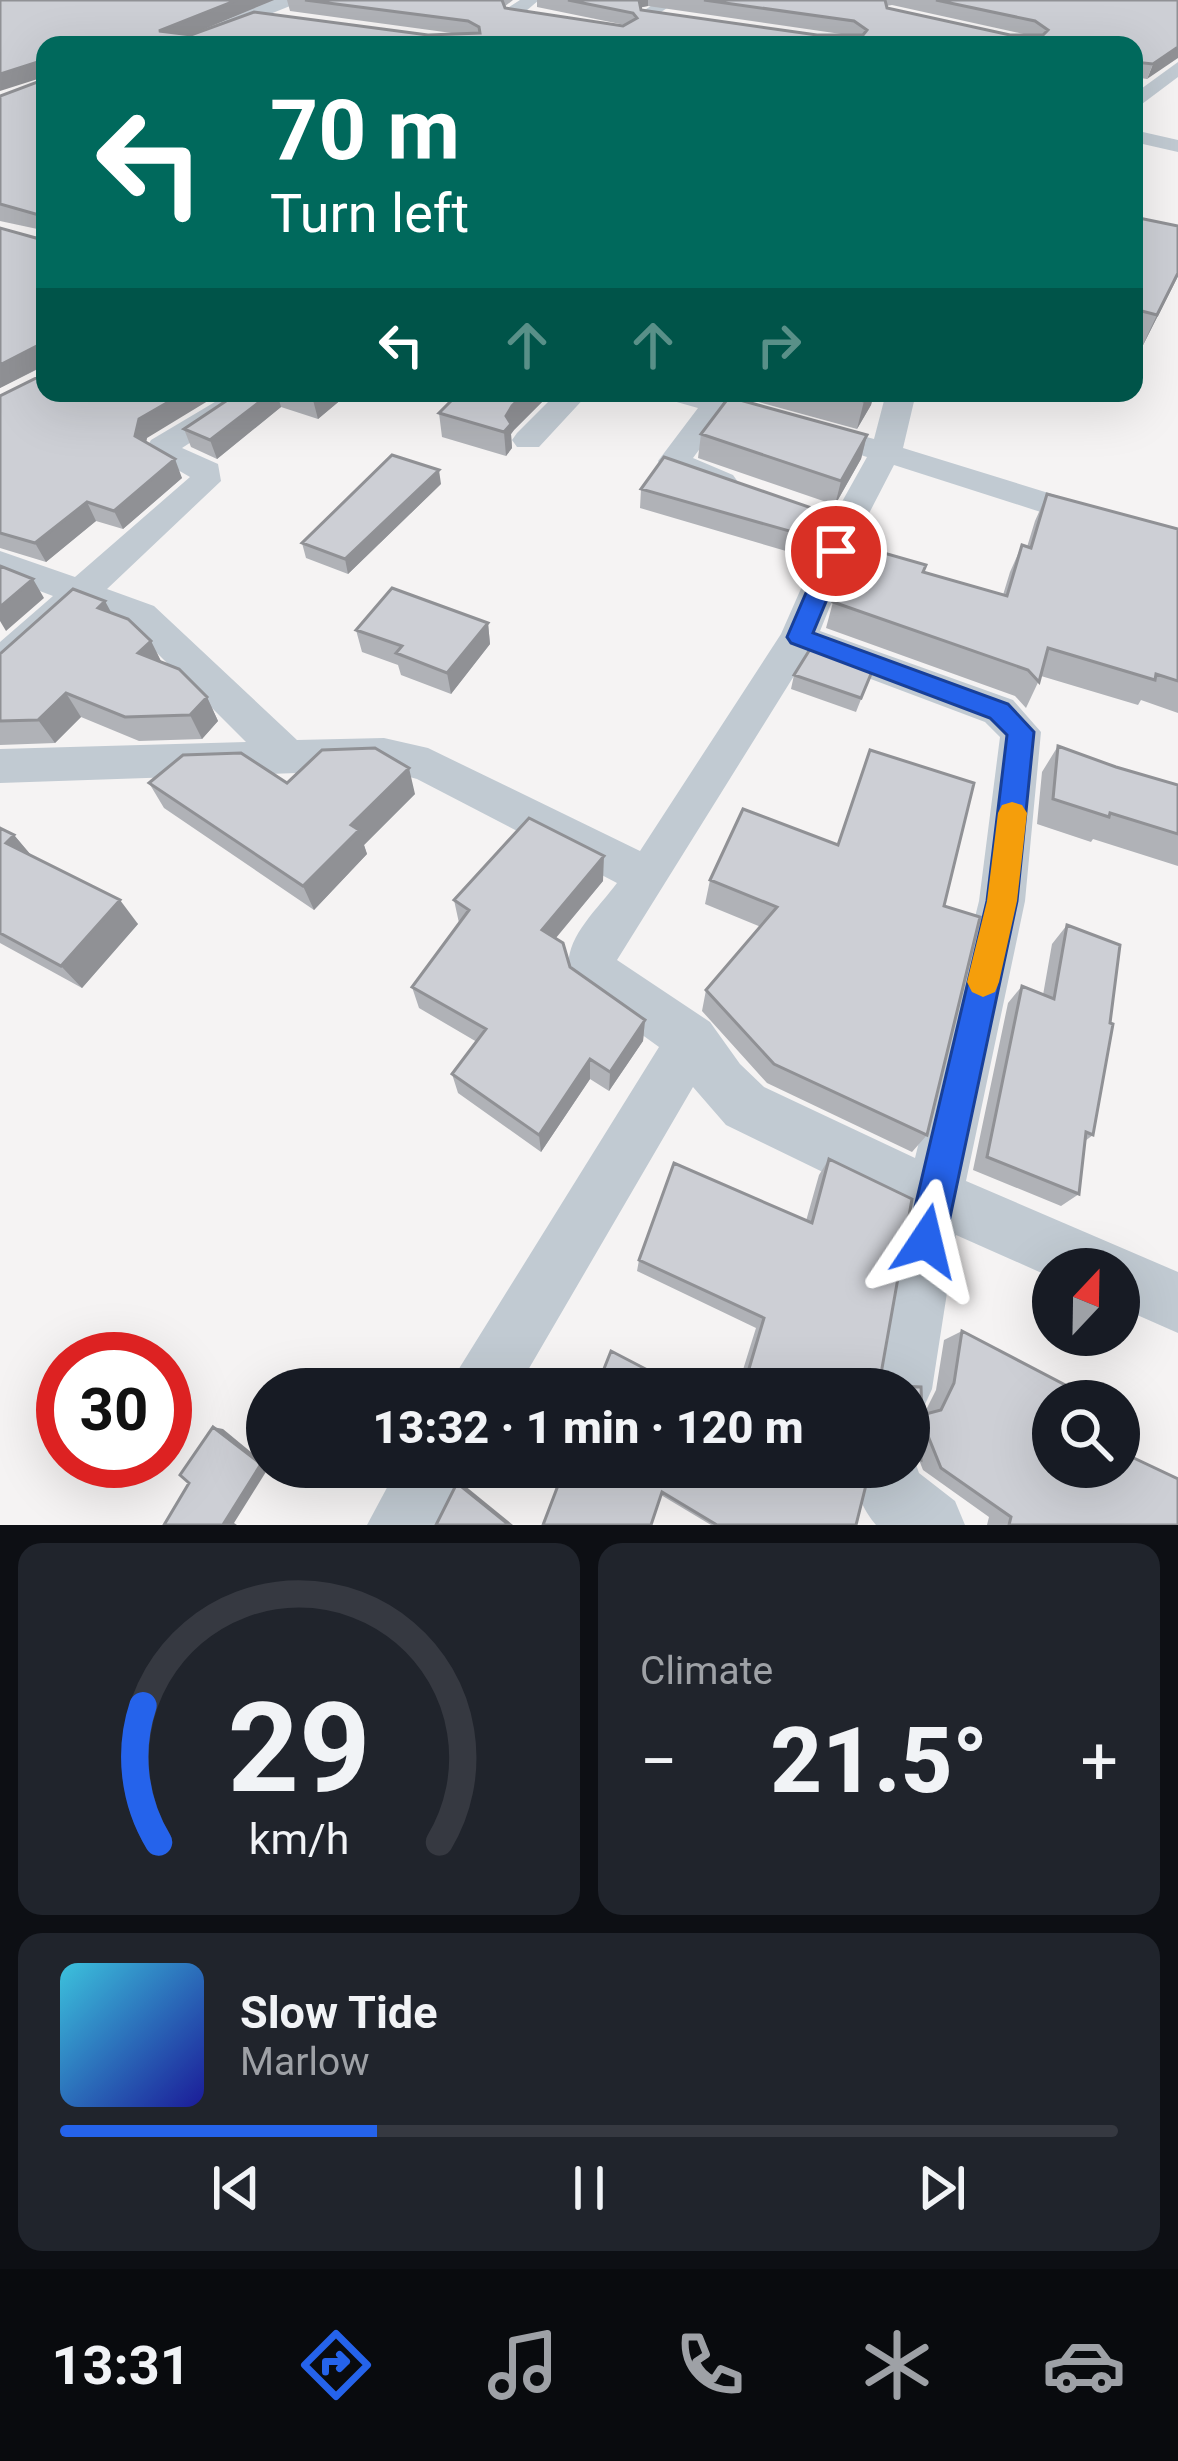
<!DOCTYPE html>
<html lang="en">
<head>
<meta charset="utf-8">
<style>
	body { margin:0; font-family:Roboto,sans-serif; background:#20242c; color:#f1f3f6; height:100vh; display:flex; flex-direction:column; font-size:45px; white-space:nowrap }
	* { box-sizing:border-box; margin:0 }
	p { font-size:39px; color:#9ea1a6 }
	.icon { flex:none; width:66px; height:66px; fill:none; stroke:currentColor; stroke-width:2; stroke-linecap:round; stroke-linejoin:round }
	.map { position:relative; height:1525px; overflow:hidden }
	.side { display:flex; flex-direction:column; gap:18px; padding:18px; background:#0d0f14; flex:1 }
	.side>* { flex:none }
	.top-card { position:absolute; left:36px; top:36px; width:1107px; height:366px; border-radius:24px; box-shadow:0 12px 48px #0002; background:#00695c; color:#fff; overflow:hidden }
	.needle { width:78px; rotate:22deg }
	.tools { position:absolute; left:1032px; top:1248px; display:grid; gap:24px }
	.tools a { display:grid; place-items:center; width:108px; height:108px; border-radius:50%; background:#171b24; box-shadow:0 12px 48px #0002; font-size:60px }
	.speed { position:absolute; left:36px; top:1332px; display:flex; gap:24px; font-size:60px; font-weight:700; text-align:center }
	.speed>* { display:grid; place-content:center; width:156px; height:156px; border-radius:50%; background:#171b24; box-shadow:0 12px 48px #0002; line-height:1 }
	.speed .limit { border:18px solid #d22; background:#fff; color:#111 }
	.pin { position:absolute; display:grid; place-items:center; width:102px; height:102px; color:#fff; margin:-51px; border:6px solid #fff; border-radius:50%; box-shadow:0 3px 12px #0007 }
	.me { position:absolute; width:132px; margin:-66px; rotate:10deg; stroke-linejoin:round; filter:drop-shadow(0 0 9px #0008) }
	.turn { display:flex; align-items:center; gap:42px; height:252px; padding:0 36px; font-size:54px }
	.turn .icon { width:156px; height:156px; stroke-width:2.5 }
	.turn b { display:block; font-size:84px; line-height:102px }
	.lanes { display:flex; align-items:center; height:114px; padding:0 36px; background:#0003; justify-content:center; gap:60px; direction:ltr }
	.lanes .off { opacity:.35 }
	.big { font-size:90px; font-weight:800; line-height:1.1 }
	.side .card { flex:1; display:flex; flex-direction:column; justify-content:center; gap:18px; min-width:0; padding:0 42px; border-radius:24px; background:#20242c }
	.side .dial { align-items:center; gap:0 }
	.dial svg { height:312px; overflow:visible; fill:none; stroke:#363941; stroke-width:7; stroke-linecap:round; text-anchor:middle }
	.dial text { fill:#f1f3f6; stroke:none }
	.song { display:flex; align-items:center; gap:36px }
	.cover { width:144px; height:144px; border-radius:18px; background:linear-gradient(135deg,hsl(190 70% 55%),hsl(240 70% 35%)) }
	.played { height:12px; border-radius:6px; background:linear-gradient(90deg,#2563eb 30%,#363941 30%) }
	.keys { display:flex; justify-content:space-around; direction:ltr }
	.heat { display:flex; justify-content:space-between; align-items:center; font-size:66px; direction:ltr }
	.side .tiles { flex:1; display:grid; gap:18px; grid-template-columns:1fr 1fr }
	.card:last-child { grid-column:span 2 }
	.trip { position:absolute; left:246px; top:1368px; width:684px; height:120px; border-radius:60px; background:#171b24; box-shadow:0 12px 48px #0002; font-weight:800; line-height:120px; text-align:center }
	.dock { display:flex; height:192px; justify-content:space-around; align-items:center; background:#090b0e; color:#9ea1a6 }
	.dock .icon { width:84px; height:84px }
	.dock .selected { color:#2563eb }
	.dock b { font-size:54px; color:#f1f3f6 }
	.map>svg:first-child { display:block }
	.lines { fill:none; stroke-linecap:round; stroke-linejoin:round }
	.street { fill:#c1cad2; fill-rule:evenodd }
	.wall { fill:#b0b2b7; fill-rule:evenodd }
	.shaded-wall { fill:#909195 }
	.building { fill:#cdcfd5; stroke:#909195; stroke-width:3 }
	.route { fill:#2563eb; stroke:#184099; stroke-width:3 }
	.slow { fill:#f59e0b }
</style>
</head>
<body>
<div class="map">
<svg width="1178" height="1525" viewBox="0 0 1178 1525">
	<rect width="100%" height="100%" fill="#f5f3f3"/>
	<g class="lines">
		<path class="street" d="M273,0H289L290,6L193,45H168Z
			M520,0H539L526,11L570,22L562,27L506,17V9Z
			M660,0H679L612,45H591Z
			M1178,62V77L1134,110V94Z
			M1134,130L1178,140V152L1134,142Z
			M230,393H266L182,448L218,464L221,481L107,589L154,606L297,740L384,738L428,748L640,851L781,634L829,525L867,457L848,451L843,444L859,435L874,439L886,393H916L903,448L1178,533V556L894,465L863,525L820,631L1013,700L1041,732L1025,901L966,1181L1178,1272V1333L1119,1307V1269H1053V1278L956,1235L932,1389L922,1411L909,1417V1389H868L903,1211L726,1125L693,1087L517,1389H450L460,1367L659,1047L573,985C555,946 594,914 617,883L417,779L384,770L0,783V749L246,742L128,624L85,608L14,674L0,678V642L53,596L0,576V551L75,577L190,477L145,451L151,440ZM807,655L985,722L1000,737L979,901L915,1158L764,1087L740,1064L710,1022L617,960Z
			M557,393H589L539,447H517L512,440L517,433Z
			M661,393H709L787,415L791,421L776,430L724,416L693,458L733,475L738,482L722,492L663,468L658,461L698,408L666,399Z
			M909,1444L919,1473L955,1501L965,1525H876C863,1510 853,1487 853,1467H909Z
			M398,1467H468L439,1525H367Z"/>
	</g>
	<path class="wall" d="M0,0H274L190,35H428L459,34L290,11L287,0H513L504,7L623,26L625,25L537,7V0H1178L1147,79L1134,77V45H45L147,438L146,442L182,478L123,529L96,521L46,562L0,548V396L38,377V369L0,388V228L36,238L42,234V230L0,221V96L43,80V77ZM892,5L1028,35H1010L887,8L886,6ZM648,6L848,35H817L641,10L640,7Z
		M1134,217L1178,226V276L1139,353L1134,351Z
		M238,393H349L318,419L281,407L217,459L191,447L184,429Z
		M459,393H551L514,430L511,434L512,448L506,456L442,437L439,413Z
		M726,393H874L871,405L857,429Z
		M701,434L867,435L861,459L835,505L698,458Z
		M441,484L348,574L306,558L302,543Z
		M641,489L826,513L821,533L810,558L640,508Z
		M1047,494L1178,529V713L1141,700L1138,705L1041,676L1026,708L1015,696L826,628L833,602L923,572L1003,595L1010,572L1022,545L1027,547L1035,521Z
		M111,613L151,641L161,662L207,697L218,721L202,739L139,741L81,717L55,743L0,745V654Z
		M488,623L490,644L451,694L401,675L398,665L362,652L356,630Z
		M873,669L856,712L791,689L794,675Z
		M1058,746L1116,767L1178,785V866L1093,839L1091,842L1037,824L1042,772Z
		M149,783H287L415,794L364,845L367,854L314,910L164,808Z
		M0,828L14,835L31,855L138,924L82,988L0,943Z
		M710,880L944,906L927,1135L912,1152L767,1083L702,1011L706,990L761,927L705,904Z
		M603,881L556,938L570,967L645,1020L643,1041L609,1091L590,1079L541,1152L458,1093L452,1074L477,1042L419,1008L412,987L459,923L454,900Z
		M1067,925L1093,1135L1085,1141L1079,1194L1061,1206L973,1170L1008,1003L1022,986L1043,995L1052,944Z
		M829,1159L912,1199L879,1385L921,1387L922,1415L924,1414L936,1390L944,1340L962,1331L1096,1401H1053V1467H1119V1451L1178,1479V1525H987L989,1517L923,1470L919,1460L909,1462V1389H737L756,1328L637,1271L639,1260L674,1163L806,1221L819,1175Z
		M565,1467L856,1525H711L661,1495Z"/>
	<path class="shaded-wall" d="M237,0H274L166,45L159,31Z
		M638,0H648V6L638,8Z
		M1178,47V58L1147,79L1153,64Z
		M38,62L44,77L0,91V74Z
		M1178,273V276L1139,353L1157,315Z
		M37,346L45,365L0,388V365Z
		M184,393H221L147,438L143,455L135,436L139,419Z
		M271,393H277L281,407L217,459L210,440Z
		M322,393H349L318,419L313,400Z
		M525,393H551L514,430L511,434L512,448L506,456L504,432L506,416L512,406Z
		M869,393H874L871,405L857,429L864,401Z
		M867,435L861,459L835,505L841,481Z
		M175,459L182,478L123,529L114,511Z
		M439,470L441,484L348,574L345,559Z
		M87,502L96,521L46,562L35,543Z
		M826,513L821,533L810,558L814,538Z
		M33,579L44,598L6,631L0,621V607Z
		M105,601L118,625L98,608Z
		M488,623L490,644L451,694L447,673Z
		M151,641L163,665L138,653Z
		M66,693L81,717L55,743L38,720Z
		M207,697L218,721L202,739L190,715Z
		M409,768L415,794L364,845L367,854L314,910L303,886L351,825Z
		M14,835L35,860L6,843Z
		M604,856L603,881L544,952L542,930Z
		M120,900L138,924L82,988L61,966Z
		M645,1020L643,1041L609,1091L610,1072Z
		M590,1059V1079L541,1152L539,1135Z
		M213,1427L223,1429L269,1467L234,1523L237,1525H227L224,1523Z
		M457,1483L464,1485L513,1525H509Z"/>
	<path class="building" d="M0,0H237L159,31L191,35L254,12L428,35L480,33L479,27L468,21L305,0H502L505,8L623,26L637,18L633,13L568,0H639L641,10L817,35H863L867,30L854,21L704,0H885L887,8L1010,35H1043L1048,30L1035,21L936,0H1178V47L1153,64L1134,62V45H45V393H184L139,419L135,436L175,459L114,511L87,502L35,543L0,533V396L38,377L37,346L0,365V228L36,238L42,234L39,215L0,204V96L43,80L44,66L38,62L0,74Z
		M1134,217L1178,226V273L1157,315L1134,309Z
		M238,393H271L210,440L184,429Z
		M289,393H322L313,400Z
		M459,393H525L512,406L506,416L511,424L504,432L439,413Z
		M832,393H869L864,401Z
		M729,397L867,435L841,481L701,434Z
		M392,455L439,470L345,559L302,543Z
		M664,457L826,513L814,538L641,489Z
		M1047,494L1178,529V681L1156,674L1155,680L1048,648L1039,682L1028,670L833,602L856,545L926,565L923,572L1007,596L1022,545L1031,548Z
		M0,566L33,579L0,607Z
		M392,588L488,623L447,673L396,653L402,646L356,630Z
		M73,589L105,601L98,608L128,619L151,641L138,653L179,669L207,697L190,715L125,717L66,693L38,720L0,721V654Z
		M812,646L873,669L861,698L794,675Z
		M1058,746L1116,767L1178,785V834L1110,813L1109,817L1053,799Z
		M375,748L409,768L351,825L359,830L303,886L149,783L183,755L241,753L287,783L322,750Z
		M870,750L974,783L944,906L980,917L927,1135L774,1064L706,990L777,907L710,880L743,809L838,845Z
		M529,818L604,856L542,930L563,943L570,967L645,1020L610,1072L590,1059L539,1135L452,1074L486,1029L412,987L469,910L454,900Z
		M0,828L14,835L6,843L120,900L61,966L0,933Z
		M1067,925L1120,945L1110,1023L1113,1024L1093,1135L1086,1132L1079,1194L987,1157L1022,986L1054,999Z
		M829,1159L912,1199L879,1385L921,1387L922,1415L941,1410L954,1383L962,1331L1096,1401H1053V1467H1119V1451L1178,1479V1525H1009L1011,1517L941,1468L928,1436L921,1440V1460L909,1455V1389H743L764,1318L639,1260L674,1163L812,1223Z
		M611,1351L684,1389H596Z
		M213,1427L261,1464L224,1523L227,1525H164L189,1483L180,1475Z
		M565,1467H863L866,1485L856,1525H717L662,1492L651,1525H543Z
		M457,1483L509,1525H436Z"/>
	<path class="route" d="M836,544L847,551L813,633L1008,704L1034,732L1017,901L945,1241L939,1254L926,1260L913,1254L907,1241L987,901L1007,735L990,718L791,643L787,637L824,551Z"/>
	<path class="slow" d="M1012,802L1022,805L1027,813L1017,901L999,982L995,992L983,997L972,992L967,982L987,901L998,813L1002,805Z"/>
</svg>
<div class="tools">
<a><svg class="needle" viewBox="-14 -14 28 28"><path d="M0-13l5 13h-10z" fill="#e53935"/><path d="M0 13l5-13h-10z" fill="#9ea1a6"/></svg></a>
<a><svg class="icon" aria-label="search" viewBox="0 0 24 24"><circle cx="10" cy="10" r="6"/><path d="M15 15l6 6"/></svg></a>
</div>
<div class="speed"><div class="limit">30</div></div>
<div class="pin" style="left:836px;top:551px;background:#d93025"><svg class="icon" aria-label="arrive" viewBox="0 0 24 24"><path d="M6 21V4h12l-3 4 3 4H6"/></svg></div>
<svg class="me" style="left:926px;top:1241px" viewBox="-20 -20 40 40"><path d="M0-17L14 15 0 8-14 15z" fill="#2563eb" stroke="#fff" stroke-width="4"/></svg>
<div class="trip">13:32 · 1 min · 120 m</div>
<div class="top-card">
<div class="turn"><svg class="icon" aria-label="left" viewBox="0 0 24 24"><path d="M17 20v-9H6M10 6l-5 5 5 5"/></svg><div><b>70 m</b>Turn left</div></div>
<div class="lanes"><svg class="icon" aria-label="left" viewBox="0 0 24 24"><path d="M17 20v-9H6M10 6l-5 5 5 5"/></svg><svg class="icon off" aria-label="ahead" viewBox="0 0 24 24"><path d="M12 20V5M6 11l6-6 6 6"/></svg><svg class="icon off" aria-label="ahead" viewBox="0 0 24 24"><path d="M12 20V5M6 11l6-6 6 6"/></svg><svg class="icon off" aria-label="right" viewBox="0 0 24 24"><path d="M7 20v-9h11M14 6l5 5-5 5"/></svg></div>
</div>
</div>
<section class="side">
<div class="tiles">
<div class="card dial"><svg viewBox="0 0 100 80">
<path d="M14 69A42 42 0 1 1 86 69"/>
<path d="M14 69A42 42 0 0 1 10 34" stroke="#2563eb"/>
<text x="50" y="56" font-size="32" font-weight="700">29</text>
<text x="50" y="72" font-size="11">km/h</text>
</svg></div>
<div class="card"><p>Climate</p>
<div class="heat"><a>−</a><b class="big">21.5°</b><a>+</a></div>
</div>
<div class="card">
<div class="song"><i class="cover"></i><div><b>Slow Tide</b><p>Marlow</p></div></div>
<div class="played"></div>
<div class="keys"><svg class="icon" aria-label="previous" viewBox="0 0 24 24"><path d="M18 5L8 12l10 7zM5 5v14"/></svg><svg class="icon" aria-label="pause" viewBox="0 0 24 24"><path d="M8 5v14M16 5v14"/></svg><svg class="icon" aria-label="next" viewBox="0 0 24 24"><path d="M6 5l10 7-10 7zM19 5v14"/></svg></div>
</div>
</div>
</section>
<nav class="dock">
<b>13:31</b>
<svg class="icon selected" aria-label="directions" viewBox="0 0 24 24"><path d="M12 3l9 9-9 9-9-9zM9 14v-3h6M13 9l2 2-2 2"/></svg>
<svg class="icon" aria-label="music" viewBox="0 0 24 24"><path d="M9 18V5l10-2v13"/><circle cx="6" cy="18" r="3"/><circle cx="16" cy="16" r="3"/></svg>
<svg class="icon" aria-label="phone" viewBox="0 0 24 24"><path d="M5 4h4l2 5-3 2q2 4 5 5l2-3 5 2v4C11 20 4 13 5 4z"/></svg>
<svg class="icon" aria-label="climate" viewBox="0 0 24 24"><path d="M12 3v18M4 7l16 10M4 17L20 7"/></svg>
<svg class="icon" aria-label="car" viewBox="0 0 24 24"><path d="M5 17H2v-5l4-1 3-4h7l3 4 3 1v5h-3M9 17h6M6 11h13"/><circle cx="7" cy="17" r="2"/><circle cx="17" cy="17" r="2"/></svg>
</nav>
</body>
</html>
